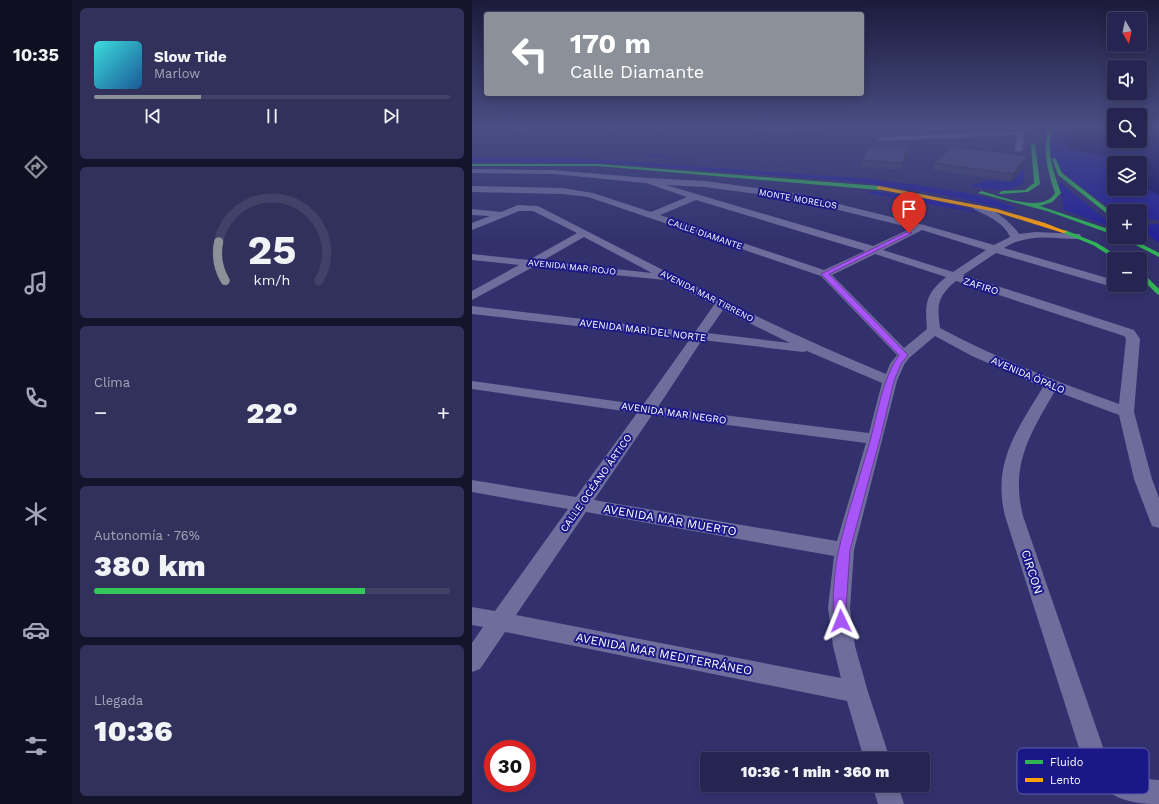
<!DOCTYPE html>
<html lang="es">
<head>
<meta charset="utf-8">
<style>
	body { margin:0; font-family:"Work Sans",sans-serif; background:#32315c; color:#f1f3f6; height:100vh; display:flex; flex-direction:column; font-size:15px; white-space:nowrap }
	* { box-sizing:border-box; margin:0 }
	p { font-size:13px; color:#a4a5b8 }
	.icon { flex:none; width:22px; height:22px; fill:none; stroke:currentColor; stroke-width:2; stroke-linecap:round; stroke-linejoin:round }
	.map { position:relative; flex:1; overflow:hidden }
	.side { display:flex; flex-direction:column; gap:8px; padding:8px; background:#15142d; width:400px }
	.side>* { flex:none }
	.top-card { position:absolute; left:12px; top:12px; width:380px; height:84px; border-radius:4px; box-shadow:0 2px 10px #0003,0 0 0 1px #424269; background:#8c9099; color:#fff; overflow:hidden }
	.needle { width:26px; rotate:171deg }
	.tools { position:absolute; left:635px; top:12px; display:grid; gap:8px }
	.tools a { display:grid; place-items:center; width:40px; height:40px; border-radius:4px; background:#262552; box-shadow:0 2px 10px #0003,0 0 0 1px #424269; font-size:20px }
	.speed { position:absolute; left:12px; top:740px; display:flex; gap:8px; font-size:20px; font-weight:700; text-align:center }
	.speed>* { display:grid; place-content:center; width:52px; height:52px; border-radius:50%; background:#262552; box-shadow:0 2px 10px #0003,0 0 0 1px #424269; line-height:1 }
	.speed .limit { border:6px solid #d22; background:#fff; color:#111 }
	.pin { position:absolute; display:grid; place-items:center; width:34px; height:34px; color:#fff; margin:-41px -17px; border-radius:50% 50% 50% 0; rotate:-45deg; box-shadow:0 0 4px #0007 }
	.pin .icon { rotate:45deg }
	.me { position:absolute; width:44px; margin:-22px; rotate:358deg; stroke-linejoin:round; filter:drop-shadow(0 0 3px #0008) }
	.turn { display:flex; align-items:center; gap:14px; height:84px; padding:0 20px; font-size:18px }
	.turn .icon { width:52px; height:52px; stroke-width:2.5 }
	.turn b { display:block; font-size:28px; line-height:34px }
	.big { font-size:30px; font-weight:800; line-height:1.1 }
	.side .widget { flex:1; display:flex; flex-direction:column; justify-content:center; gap:6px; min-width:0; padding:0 14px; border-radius:6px; background:#32315c }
	.side .dial { align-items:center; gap:0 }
	.dial svg { height:104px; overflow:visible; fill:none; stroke:#424269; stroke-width:7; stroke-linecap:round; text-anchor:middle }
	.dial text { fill:#f1f3f6; stroke:none }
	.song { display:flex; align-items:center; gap:12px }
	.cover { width:48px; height:48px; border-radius:6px; background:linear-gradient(135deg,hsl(180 70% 55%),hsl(210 70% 35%)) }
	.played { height:4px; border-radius:2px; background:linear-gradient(90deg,#8c9099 30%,#424269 30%) }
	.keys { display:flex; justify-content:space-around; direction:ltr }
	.heat { display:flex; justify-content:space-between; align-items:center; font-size:22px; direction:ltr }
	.charge { height:6px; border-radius:3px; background:linear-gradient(90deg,#34c759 76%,#424269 0) }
	.trip { position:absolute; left:228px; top:752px; width:230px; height:40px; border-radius:4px; background:#262552; box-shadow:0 2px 10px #0003,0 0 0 1px #424269; font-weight:800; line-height:40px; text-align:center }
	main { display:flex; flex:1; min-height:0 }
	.tab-bar { display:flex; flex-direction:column; width:72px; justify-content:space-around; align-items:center; background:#0f0f21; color:#a4a5b8 }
	.tab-bar .icon { width:28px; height:28px }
	.tab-bar .selected { color:#8c9099 }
	.tab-bar b { font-size:18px; color:#f1f3f6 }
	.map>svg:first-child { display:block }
	.green { fill:#23229a; fill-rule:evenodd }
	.water { fill:#151266 }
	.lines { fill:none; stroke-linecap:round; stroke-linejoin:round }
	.street { fill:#6e6d9c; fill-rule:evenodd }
	.fast { fill:#30b455; fill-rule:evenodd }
	.slow { fill:#ff9f0a; fill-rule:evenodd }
	.wall { fill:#3e3e69 }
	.shaded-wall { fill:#323255 }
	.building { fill:#48487a; stroke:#323255 }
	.route { fill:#a855f7; stroke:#6d37a1 }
	.labels { text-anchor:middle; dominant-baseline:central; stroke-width:4; stroke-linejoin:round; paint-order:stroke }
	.far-street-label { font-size:9px; fill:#fff; stroke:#1a1887 }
	.street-label { font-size:10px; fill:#fff; stroke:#1a1887 }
	.near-street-label { font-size:12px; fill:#fff; stroke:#1a1887 }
	.key { fill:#1a1887; stroke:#5f5dab; stroke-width:1 }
	.key-label { font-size:11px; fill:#fff }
</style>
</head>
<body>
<main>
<nav class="tab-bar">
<b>10:35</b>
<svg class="icon selected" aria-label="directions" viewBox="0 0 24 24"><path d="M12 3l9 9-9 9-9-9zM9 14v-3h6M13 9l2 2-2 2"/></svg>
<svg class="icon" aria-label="music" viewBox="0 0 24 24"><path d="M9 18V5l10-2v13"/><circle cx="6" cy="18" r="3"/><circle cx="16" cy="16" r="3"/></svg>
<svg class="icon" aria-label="phone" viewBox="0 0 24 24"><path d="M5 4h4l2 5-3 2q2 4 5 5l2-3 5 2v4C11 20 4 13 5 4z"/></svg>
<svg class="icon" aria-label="climate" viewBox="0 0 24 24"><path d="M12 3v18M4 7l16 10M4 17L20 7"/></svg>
<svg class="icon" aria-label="car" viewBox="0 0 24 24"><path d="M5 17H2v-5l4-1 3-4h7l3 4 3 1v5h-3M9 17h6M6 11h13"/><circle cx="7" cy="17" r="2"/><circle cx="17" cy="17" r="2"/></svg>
<svg class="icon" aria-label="filters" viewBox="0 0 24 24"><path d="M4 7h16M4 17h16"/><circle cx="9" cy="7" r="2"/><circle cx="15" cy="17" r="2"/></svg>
</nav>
<section class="side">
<div class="widget">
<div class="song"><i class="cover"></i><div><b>Slow Tide</b><p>Marlow</p></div></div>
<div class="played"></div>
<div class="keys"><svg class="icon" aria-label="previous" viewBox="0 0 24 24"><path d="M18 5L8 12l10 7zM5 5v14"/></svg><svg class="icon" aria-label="pause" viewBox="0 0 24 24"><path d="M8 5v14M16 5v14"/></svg><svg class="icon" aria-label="next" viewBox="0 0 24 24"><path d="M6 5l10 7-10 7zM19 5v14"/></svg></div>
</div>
<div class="widget dial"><svg viewBox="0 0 100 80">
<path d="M14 69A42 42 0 1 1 86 69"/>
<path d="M14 69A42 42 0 0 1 9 39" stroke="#8c9099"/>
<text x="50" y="56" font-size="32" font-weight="700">25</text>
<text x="50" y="72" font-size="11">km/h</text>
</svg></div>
<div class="widget"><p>Clima</p>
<div class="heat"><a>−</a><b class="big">22°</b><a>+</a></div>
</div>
<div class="widget"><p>Autonomía · 76%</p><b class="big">380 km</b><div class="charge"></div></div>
<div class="widget"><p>Llegada</p><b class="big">10:36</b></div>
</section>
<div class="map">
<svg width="687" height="804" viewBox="0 0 687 804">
	<rect width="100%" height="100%" fill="#32316e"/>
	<path class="green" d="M584,128H642V141H668V128H687V220L677,219L668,222V211H642L591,173L576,149ZM642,163H668V189H642Z
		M187,154L199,158L340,169L166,156Z
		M0,158H103L399,179L460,187L500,194L520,199L544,208L537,210L473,195L388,182L139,163L0,162Z
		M552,169V182C538,194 513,189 497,186L518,180L540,182L547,174L541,173L543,170L550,171Z
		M586,181L642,226V228L592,210Z
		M402,191C436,197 474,199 506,213L395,193Z
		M680,224H687V243L672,231V228Z"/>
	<path class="water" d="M600,128H642V141H668V128H687V195L668,186V163H657L650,159L599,150L592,140L600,138L602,135L594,131Z"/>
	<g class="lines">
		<path class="street" d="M48,128H55L49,133H45L43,132Z
			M137,128H143L141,131L139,132L136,130Z
			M185,128H191V129L188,131L186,130Z
			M285,128H345L342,130L296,132L286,129Z
			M550,128H556L552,133L551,150L547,152L543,150L545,135L408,141L404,139L408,137L547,131Z
			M0,169L81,170L175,178L233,181L322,193L452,225L522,245L538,237C532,222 515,216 502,209L500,207L502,205C514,202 541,223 547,234L564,232L608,234L609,236L608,238L604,239C576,238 557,233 532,248L642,280V285L662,287L664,289L662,291H654L524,253L491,275L662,330L668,339L662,412L680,479L687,498V528L680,526L678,521L662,479L647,415L583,391C558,434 538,465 551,516L633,753C652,774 659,778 687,780V804C652,804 637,797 614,770L533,516C520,463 545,430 571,387L500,356L463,336L437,358L432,365L425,381L382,550L378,608L383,646L396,692L418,759H392L375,701L33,632L8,669L0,672V643L11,627L0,625V607L23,611L96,509L0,492V480L104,497L165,413L0,389V381L171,405L218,339L0,314V306L223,332L242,305L193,280L61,267L0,300V291L47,265L0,260V254L57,260L105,233L61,211H47L0,230V223L18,216L0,215V209L29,212L46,205L66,206C181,265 295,325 414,374L418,364L425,355L349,276L116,197L91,194L0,192V186L91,188L121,193L179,212L215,197L174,183L81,174L0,173ZM194,185L233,187L322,199L440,228L401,246ZM224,200L393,251L352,270L188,215ZM450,230L514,250L481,272L411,250ZM112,237L180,273L70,261ZM403,254L474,277C453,294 453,304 455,329L432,348L360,275ZM484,281L652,336L654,339L647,404C586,382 526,359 468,328C465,304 465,297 484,281ZM251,310L318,343L235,333ZM230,340L331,352L335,351L410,383L397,433L186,407ZM180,415L394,443L365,541L122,500ZM114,512L362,556L356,608L361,646L369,678L44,615Z
			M400,785H426L432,804H406Z"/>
		<path class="fast" d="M576,128H580C574,151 581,171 589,193L580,202L568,206L642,231V235L575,211L506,193L509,191C528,196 571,214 583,193C576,171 570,151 576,128Z
			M561,143L563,144L568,184L556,192L528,194L527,193L530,191L553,190L562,183L559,144Z
			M580,158L584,159L590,173L642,214V219L586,175Z
			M0,164H126L407,186L410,188L407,190L126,166H0Z
			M593,230L625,243L651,259H643L621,245L591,233L590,232Z
			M648,237H656L687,253V257Z
			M668,271L670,272L687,289V295L685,294L668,277Z"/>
		<path class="slow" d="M407,186L525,209L573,223L596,232L591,233L524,212L405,189V187Z"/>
	</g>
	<path class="wall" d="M435,155L429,170L389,167L390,160Z
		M555,156L554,163L539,181L461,170L462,163Z"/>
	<path class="shaded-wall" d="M435,148V155L429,170L430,163Z
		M555,156L554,163L539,181L541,174Z"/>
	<path class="building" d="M397,146L435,148L430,163L390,160Z
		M481,147L555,156L541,174L462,163Z"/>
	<linearGradient id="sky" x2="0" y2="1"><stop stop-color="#1c1b3c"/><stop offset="0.53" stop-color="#494e84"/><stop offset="1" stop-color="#494e84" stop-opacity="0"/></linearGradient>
	<rect width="687" height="240" fill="url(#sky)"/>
	<path class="route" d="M435,232L440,233L357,274L436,355L429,364L422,381L408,439L378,550L374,608L375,621L373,625L369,626L364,625C358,612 363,564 367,549C375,513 388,477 398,441C406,412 410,380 427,355L349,274Z"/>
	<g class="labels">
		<g class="far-street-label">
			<text transform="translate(326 199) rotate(10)">MONTE MORELOS</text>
			<text transform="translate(233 234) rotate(19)">CALLE DIAMANTE</text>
			<text transform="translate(100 267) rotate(6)">AVENIDA MAR ROJO</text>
			<text transform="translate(235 296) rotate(27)">AVENIDA MAR TIRRENO</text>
		</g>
		<g class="street-label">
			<text transform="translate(509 286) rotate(18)">ZAFIRO</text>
			<text transform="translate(171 330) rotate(7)">AVENIDA MAR DEL NORTE</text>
			<text transform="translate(556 375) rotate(23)">AVENIDA ÓPALO</text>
			<text transform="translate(202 413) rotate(8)">AVENIDA MAR NEGRO</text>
			<text transform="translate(124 483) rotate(-55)">CALLE OCÉANO ÁRTICO</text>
		</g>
		<g class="near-street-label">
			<text transform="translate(198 520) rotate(10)">AVENIDA MAR MUERTO</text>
			<text transform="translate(560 572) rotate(72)">CIRCON</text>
			<text transform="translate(192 654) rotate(11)">AVENIDA MAR MEDITERRÁNEO</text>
		</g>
	</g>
	<rect x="545" y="748" width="132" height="46" rx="6" class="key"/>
	<rect x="553" y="760" width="18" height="4" fill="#30b455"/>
	<rect x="553" y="778" width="18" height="4" fill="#ff9f0a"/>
	<g class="key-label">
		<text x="578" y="766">Fluido</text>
		<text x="578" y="784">Lento</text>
	</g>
</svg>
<div class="tools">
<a><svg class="needle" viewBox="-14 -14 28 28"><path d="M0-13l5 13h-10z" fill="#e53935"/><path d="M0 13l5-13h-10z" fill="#a4a5b8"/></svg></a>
<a><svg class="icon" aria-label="sound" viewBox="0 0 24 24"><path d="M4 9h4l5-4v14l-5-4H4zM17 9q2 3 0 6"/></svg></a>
<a><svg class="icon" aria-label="search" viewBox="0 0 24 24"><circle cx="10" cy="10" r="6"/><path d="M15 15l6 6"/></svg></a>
<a><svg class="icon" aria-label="layers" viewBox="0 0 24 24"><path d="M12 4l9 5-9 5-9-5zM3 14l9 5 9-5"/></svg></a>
<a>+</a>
<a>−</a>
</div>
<div class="speed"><div class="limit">30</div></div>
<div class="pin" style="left:437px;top:233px;background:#d93025"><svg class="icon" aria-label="arrive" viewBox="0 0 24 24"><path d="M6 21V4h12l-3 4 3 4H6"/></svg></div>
<svg class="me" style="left:369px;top:621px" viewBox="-20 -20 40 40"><path d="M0-17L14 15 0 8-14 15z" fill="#a855f7" stroke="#fff" stroke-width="4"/></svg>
<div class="trip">10:36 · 1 min · 360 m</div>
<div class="top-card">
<div class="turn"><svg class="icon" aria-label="left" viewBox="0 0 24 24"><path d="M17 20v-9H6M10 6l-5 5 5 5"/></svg><div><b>170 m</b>Calle Diamante</div></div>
</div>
</div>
</main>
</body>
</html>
